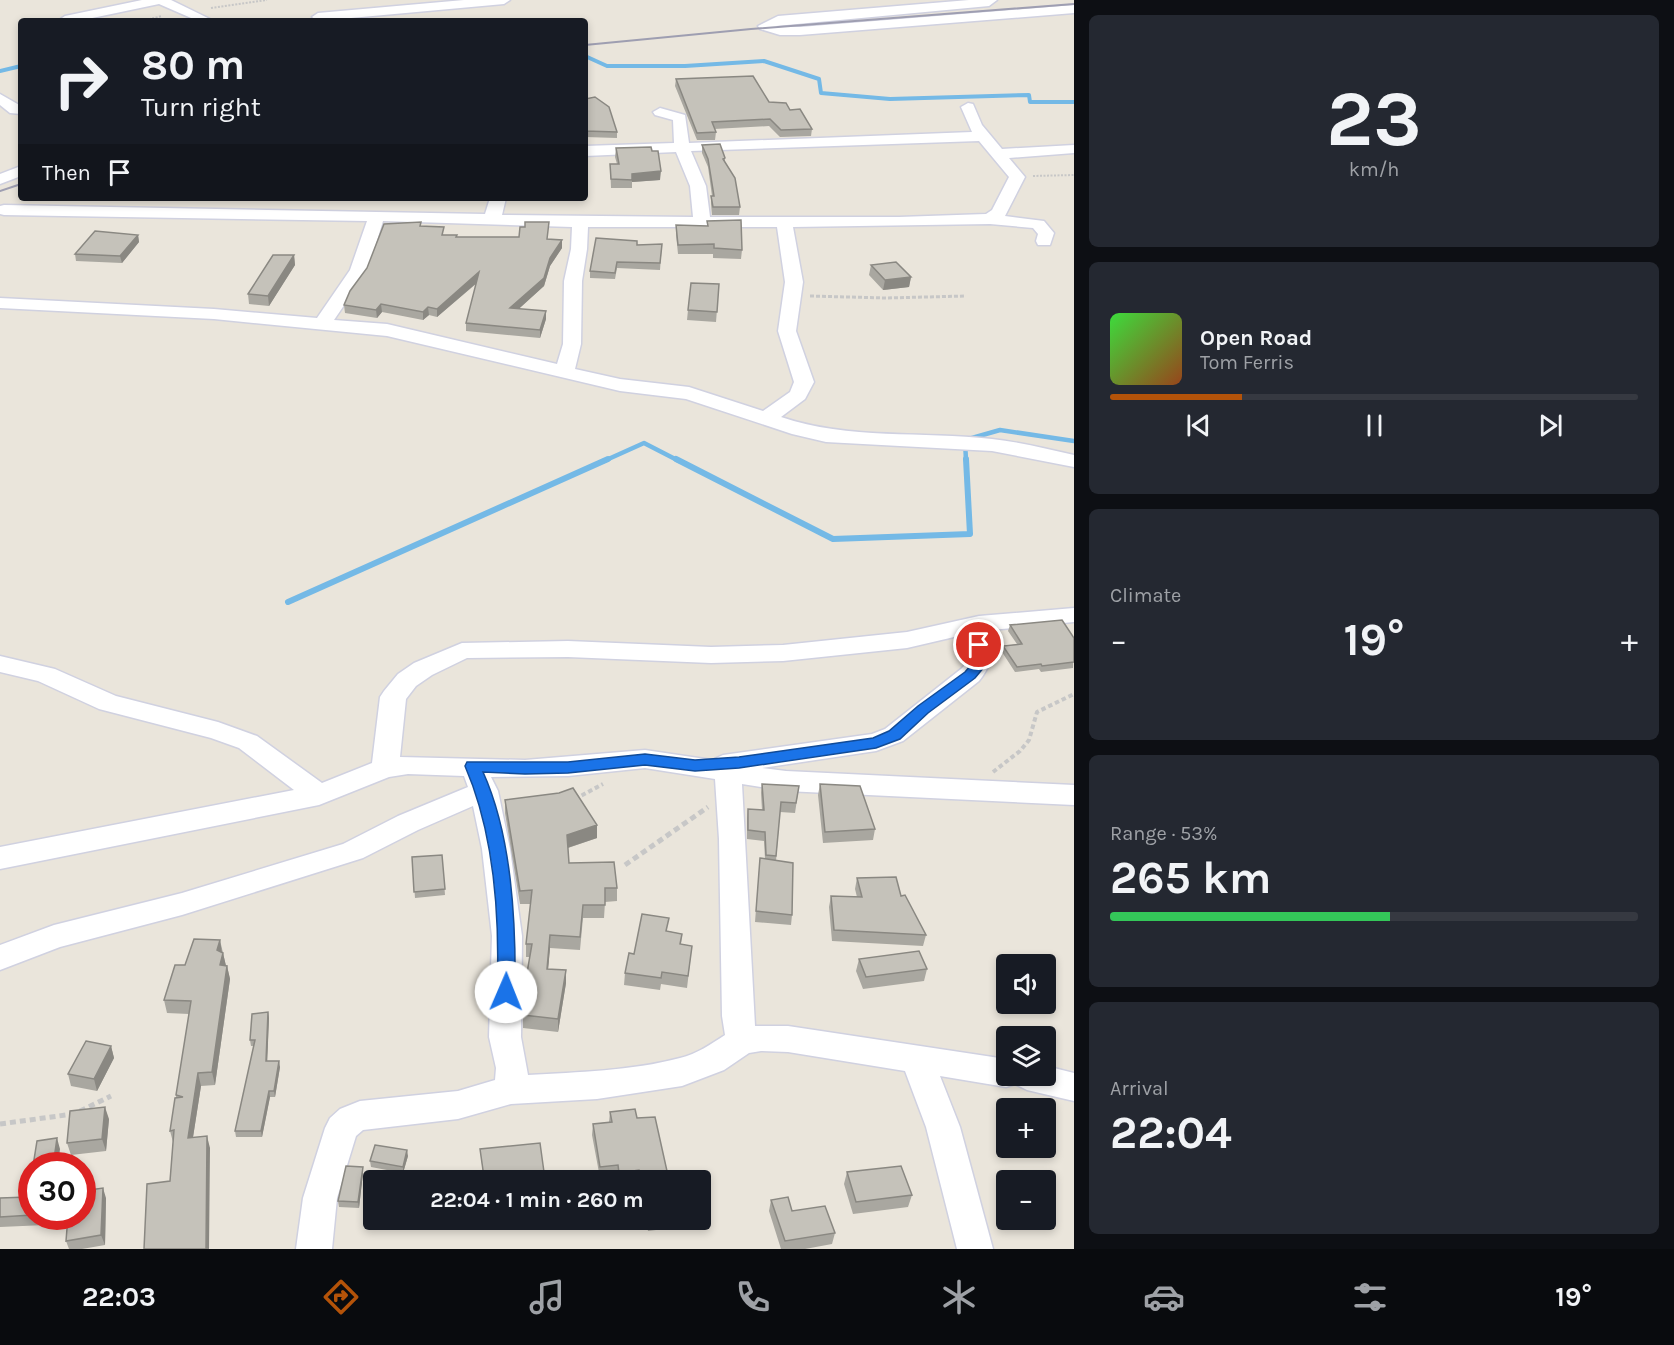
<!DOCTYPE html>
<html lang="en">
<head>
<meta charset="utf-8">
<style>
	body { margin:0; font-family:Karla,sans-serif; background:#242831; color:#f1f3f6; height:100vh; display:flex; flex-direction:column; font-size:22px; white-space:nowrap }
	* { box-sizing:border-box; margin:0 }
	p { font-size:20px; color:#9ea1a6 }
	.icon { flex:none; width:33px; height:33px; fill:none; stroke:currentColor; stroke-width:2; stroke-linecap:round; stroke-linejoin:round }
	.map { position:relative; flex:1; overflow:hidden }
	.panel { display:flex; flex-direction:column; gap:15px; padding:15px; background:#0d0f14; width:600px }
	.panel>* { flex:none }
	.top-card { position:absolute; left:18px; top:18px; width:570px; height:183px; border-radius:6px; box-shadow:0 3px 9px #0003; background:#171b24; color:#f1f3f6; overflow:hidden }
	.buttons { position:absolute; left:996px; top:954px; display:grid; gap:12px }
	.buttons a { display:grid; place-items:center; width:60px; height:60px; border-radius:6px; background:#171b24; box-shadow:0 3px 9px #0003; font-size:30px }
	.speed { position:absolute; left:18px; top:1152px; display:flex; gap:12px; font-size:30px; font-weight:700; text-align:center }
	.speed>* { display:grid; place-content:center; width:78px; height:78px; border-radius:50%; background:#171b24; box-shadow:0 3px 9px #0003; line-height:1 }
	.speed .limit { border:9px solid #d22; background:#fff; color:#111 }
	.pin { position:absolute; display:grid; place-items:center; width:51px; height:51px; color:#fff; margin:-26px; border:3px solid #fff; border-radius:50%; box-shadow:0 2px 6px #0007 }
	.me { position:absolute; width:66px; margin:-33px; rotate:1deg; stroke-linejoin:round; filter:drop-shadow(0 0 4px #0008) }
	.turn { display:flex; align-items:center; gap:21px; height:126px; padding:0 24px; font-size:27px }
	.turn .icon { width:78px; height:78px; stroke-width:2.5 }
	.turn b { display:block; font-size:42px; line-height:51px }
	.then { display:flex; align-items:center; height:57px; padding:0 24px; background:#0003; gap:12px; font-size:22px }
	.big { font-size:45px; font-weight:700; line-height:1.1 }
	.panel .widget { flex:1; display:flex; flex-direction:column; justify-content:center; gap:9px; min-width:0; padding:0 21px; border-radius:9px; background:#242831 }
	.panel .dial { align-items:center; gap:0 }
	.dial b { font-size:78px; line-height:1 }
	.song { display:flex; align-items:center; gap:18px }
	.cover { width:72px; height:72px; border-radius:9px; background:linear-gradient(135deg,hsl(120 70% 55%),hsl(20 70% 35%)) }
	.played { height:6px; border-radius:3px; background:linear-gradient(90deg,#b45309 25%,#363941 25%) }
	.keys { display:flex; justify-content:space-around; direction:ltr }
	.heat { display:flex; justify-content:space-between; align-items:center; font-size:33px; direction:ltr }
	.charge { height:9px; border-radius:4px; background:linear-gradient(90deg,#34c759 53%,#363941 0) }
	.trip { position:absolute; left:363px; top:1170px; width:348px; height:60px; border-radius:6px; background:#171b24; box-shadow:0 3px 9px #0003; font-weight:700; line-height:60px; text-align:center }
	.tab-bar { display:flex; height:96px; justify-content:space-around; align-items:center; background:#090b0e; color:#9ea1a6 }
	.tab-bar .icon { width:42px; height:42px }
	.tab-bar .current { color:#b45309 }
	.tab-bar b { font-size:27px; color:#f1f3f6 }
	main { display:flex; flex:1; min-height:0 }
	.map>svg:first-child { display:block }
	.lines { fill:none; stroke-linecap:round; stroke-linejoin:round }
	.stream-far2 { stroke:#74b9e6; stroke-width:4 }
	.stream-far1 { stroke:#74b9e6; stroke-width:4.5 }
	.stream { stroke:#74b9e6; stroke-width:6 }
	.minor-casing { stroke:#d0d1e0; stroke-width:3 }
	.path-far3 { stroke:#c7c7c7; stroke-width:2; stroke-dasharray:2 1.5; stroke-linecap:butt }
	.path-far2 { stroke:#c7c7c7; stroke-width:3; stroke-dasharray:4 2; stroke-linecap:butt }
	.path-far1 { stroke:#c7c7c7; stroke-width:4; stroke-dasharray:4.5 3; stroke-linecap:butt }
	.path { stroke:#c7c7c7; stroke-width:5; stroke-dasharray:6 4; stroke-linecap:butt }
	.minor { fill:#fff; fill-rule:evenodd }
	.rail { stroke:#9e9eb1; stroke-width:2 }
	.wall { fill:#a9a7a0 }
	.shaded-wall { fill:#8a8882 }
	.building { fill:#c5c2ba; stroke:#8a8882; stroke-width:1.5 }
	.route { fill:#1a73e8; stroke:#114b97; stroke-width:1.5 }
</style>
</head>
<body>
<main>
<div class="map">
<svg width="1074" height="1249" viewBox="0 0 1074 1249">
	<rect width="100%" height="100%" fill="#eae5db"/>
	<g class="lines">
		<path class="stream-far2" d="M585,56L607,66H685L764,61L819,79L821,93L890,99L1029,95L1030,102H1074
			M0,71L21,66"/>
		<path class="stream-far1" d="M604,461L644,443L679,461
			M966,461L965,440L1000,430L1074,441"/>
		<path class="stream" d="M676,459L833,539L970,534L966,459
			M288,602L608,459"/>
		<defs>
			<path id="minor" d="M142,0H171L214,21H198L159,4L78,21L59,20L65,16Z
				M464,0H510L504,4L318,21L312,17L318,13Z
				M969,0H997L989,6L776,26L800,27L1074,5V13L800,35H780L760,29L758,26L778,16Z
				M0,94L21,106V114L10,113L0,105Z
				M968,103L973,104L982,125L1002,149L1074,145V153L1009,158L1025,177L1005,216L1044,221L1054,233L1050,245H1038L1036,241L1038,234L1033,228L990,224L793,227L803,282L796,331L814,382L805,399L781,417C849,440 922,431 992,439C1020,442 1047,449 1074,455V467L992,451L826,442L792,434L686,399L620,391L387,336L214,319L0,308V298L214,309L317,318L350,270L367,221L4,215L0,214V206L4,205L485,214L490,198H506L502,215L693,217L690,186L676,152L585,156V146L674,143L673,120L655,115L653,112L660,108L685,115L689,143L972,132L961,107ZM979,141L1009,177L992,210L986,214L899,217H710L706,186L691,151ZM383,221L572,227L571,249L564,281L563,344L557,364L387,324L334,320L368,270ZM588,227H777L785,282L778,331L794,382L790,392L763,411L689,387L620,379L575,369L581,344L582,281L587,249Z
				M21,166V176L0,184V174Z
				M1074,608V622L991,630C991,652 994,663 979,681L903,741L876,751L762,768L786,771L1074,785V805L786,791L742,784L755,1026H788L1006,1059V1076H1046V1066L1074,1073V1101L1027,1090L1015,1084L1006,1087L940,1076L960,1127L993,1249H957L926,1127L905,1071L788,1052L761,1051L749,1053L724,1070L682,1086L597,1099L511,1104L458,1119L363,1130L356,1136L337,1198L332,1249H296L303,1198L325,1128L330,1118L340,1109L360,1101L458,1091L495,1080L496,1068L489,1037L492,936L482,849L473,806L418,830L363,858L182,915L60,947L0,970V945L54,925L182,893L343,844L398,816L468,787L464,776L408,774L389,777L319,805L0,869V847L294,790L239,748L211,738L99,709L38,681L0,672V656L55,669L116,696L218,722L257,736L322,783L372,763L380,697L384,691L398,674L414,663L462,643L568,641L711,647L783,645L907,632L979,616ZM967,634L966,664L961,669L885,729L872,734L723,755L712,760L645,750L525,760L400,757L406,699L416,686L432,675L467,658L568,657L711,663L783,661L907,648ZM645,768L715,779L719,839L722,1016L725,1035C711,1044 697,1054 680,1058C631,1071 578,1072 528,1075L521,1037L522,936L510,849L498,791L491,777L568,776Z"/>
		</defs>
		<use href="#minor" class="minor-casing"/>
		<path class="path-far3" d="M211,8L267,0
			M142,21L162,16
			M1033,176L1074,175"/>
		<path class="path-far2" d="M810,296L886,298L966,296"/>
		<path class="path-far1" d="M993,772L1020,751L1029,740L1037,712L1074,694
			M575,799L603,784"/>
		<path class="path" d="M625,865L708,807
			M80,1111L111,1096
			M0,1124L73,1114"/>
		<use href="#minor" class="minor"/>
		<path class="rail" d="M585,45L751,29L1074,4
			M0,191L21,184"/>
	</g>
	<path class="wall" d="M676,79L769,102L790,110L812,129L811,136L780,137L769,126L714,129L716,132L715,140H697L675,86Z
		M585,99L617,132V138L585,137Z
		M702,145L725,158V162L740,207L739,215H712L711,204V196H712L708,167L702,153Z
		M616,148L660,180L632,182V188H611L610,164H617L615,157Z
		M707,221L742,250L741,259L713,258V254H678L676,234V225L707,226Z
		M421,226L444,235L456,237L548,239L562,240V248L550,266L544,286L518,309L546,319L540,338L466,331V323L477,283L437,317L429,315L423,320L382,312L377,318L345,313L344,305Z
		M138,235L139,242L122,263L76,261L75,254Z
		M662,244L660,270L617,268L615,279L590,278V271L637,245Z
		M294,255L295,265L269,306L249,304L248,294Z
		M871,265L911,277L909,287L883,290L869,275Z
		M719,284L716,322L687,320L688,310Z
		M1010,625L1074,638L1073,668L1041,672L1039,669L1015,672L1002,652L1003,646L1017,644L1008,631Z
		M762,784L799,786L795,813L780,812L776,861L792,915L791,925L755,922L760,858L765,859L764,841L747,839V818L748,809L762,810L761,793Z
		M820,784L875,829L873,840L823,843L818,795Z
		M505,800L597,825V838L568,848L569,863L617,888V901L605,902L604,918H583L580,950L550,948L548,969L566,970V983L558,1032L523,1028V996L530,957H526V944L531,904H520L505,813Z
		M442,855L445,895L415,898L412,857Z
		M857,878L901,896L926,935L923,946L832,941L829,907L831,896L857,897L855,889Z
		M668,931L682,934L681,944L692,946L687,988L661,984L660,990L624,985L625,973L634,954Z
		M220,940L226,966H227L230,979L215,1085L201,1086L193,1137L210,1148L170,1181L173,1142L170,1131L176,1098V1095L189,1014L167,1013L164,1000L185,965Z
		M859,959L927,969L924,981L863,989L856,971Z
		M268,1012L269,1018L267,1061L280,1067L275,1097H270L262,1137H236L235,1131L254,1046H251L250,1040Z
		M111,1046L114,1058L97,1091L71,1086L68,1074Z
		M610,1112L637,1118L669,1180H618L617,1176L600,1178L592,1135L593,1124L609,1122Z
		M109,1119L106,1151L71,1155L67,1143Z
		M480,1149L544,1172V1178L511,1180H484Z
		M408,1156L403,1173L371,1167L370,1161Z
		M847,1172L912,1195L908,1207L853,1214L844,1184Z
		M363,1173L359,1208L339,1207L338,1201Z
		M32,1174V1216H82L106,1198L105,1245L82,1249H69L66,1241L68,1224L0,1227V1198L28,1197Z
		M771,1200L792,1211L835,1233L832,1244L805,1249H781L769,1211Z
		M423,1220H463V1228L424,1230Z
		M646,1220H681L680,1227L648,1231Z"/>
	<path class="shaded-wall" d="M661,171L660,180L632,182V174Z
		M138,235L139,242L122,263L120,256Z
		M562,240V248L550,266L544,286L510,317V308L550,258Z
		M294,255L295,265L269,306L268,296Z
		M479,272L480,280L437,317V309Z
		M911,277L909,287L883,290L885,280Z
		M381,304L382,312L377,318L376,310Z
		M428,307L429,315L423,320V312Z
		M546,311V319L540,338V330Z
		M597,825V838L567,848V835Z
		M550,935V948L547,982V969Z
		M220,940L222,953L217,950Z
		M223,953L226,966L220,965Z
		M227,966L230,979L215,1085L212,1072Z
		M566,970V983L558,1032V1019Z
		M268,1012L269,1018L267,1067L266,1061Z
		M111,1046L114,1058L97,1091L94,1079Z
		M279,1061L280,1067L275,1097L274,1091Z
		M198,1073L201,1086L191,1150L188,1138Z
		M269,1091L270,1097L262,1137L261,1131Z
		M105,1107L109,1119L106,1151L102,1139Z
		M207,1136L210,1148L209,1249H206Z
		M57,1138L60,1149L58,1166H53Z
		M407,1150L408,1156L403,1173V1167Z
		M363,1167V1173L359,1208L358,1202Z
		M103,1188L106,1198L105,1245L101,1235Z"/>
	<path class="building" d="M753,76L769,102L786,103L790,110L800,109L812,129L781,130L770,119L712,122L716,132L697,133L676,79Z
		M595,97L609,107L617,132L585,131V99Z
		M720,144L725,158L723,159L735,178L740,207H713L711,196H714L708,159L702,145Z
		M651,147L652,151H658L661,171L632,174V180L611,179L610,164H619L616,148Z
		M741,220L742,250L714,248V244L678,245L676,225L708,226L707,221Z
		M421,222L420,226L444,227L442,235H457L456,237H519L520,227H525V222H549L547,239L562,240L550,258L544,278L510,308L546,311L540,330L466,323L479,272L437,309L428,307L423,312L381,304L376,310L344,305L350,291L367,268L384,224Z
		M95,231L138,235L120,256L75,254Z
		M596,238L637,241V245L662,244L660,263L617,262L615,273L590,271Z
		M273,255H294L268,296L248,294Z
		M896,262L911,277L885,280L871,265Z
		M691,283L719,284L717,312L688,310Z
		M1062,620L1074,638V662L1042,666L1041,664L1017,667L1003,646L1022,644L1010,625Z
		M762,784L799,786L796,803L781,802L776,856L766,855L765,832L748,830V809L764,810Z
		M820,784L860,786L875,829L825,832Z
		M573,788L597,825L567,835L569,863L614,862L617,888H605V905H583L580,937L550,935L547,969L566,970L558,1019L523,1015V996L532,944H526L532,890L520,891L505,800L559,793Z
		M442,855L445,889L414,892L412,857Z
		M760,858L793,863L792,915L756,911Z
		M896,877L901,896L905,895L926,935L834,930L831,896L862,897L857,878Z
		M642,914L669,918L666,931L682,934L680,944L692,946L688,976L662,972L661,978L625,973L629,953L634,954Z
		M194,939L220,940L217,950L223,953L220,965L227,966L212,1072L198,1073L188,1138L207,1136L206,1249H144L147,1184L170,1181L174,1130L170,1131L175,1098L183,1097L176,1095L191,1001L164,1000L175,965H185Z
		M919,951L927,969L866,977L859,959Z
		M268,1012L266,1061H279L274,1091H269L261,1131H235L255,1040H250L252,1014Z
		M86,1041L111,1046L94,1079L68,1074Z
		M105,1107L102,1139L67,1143L70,1111Z
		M635,1109L637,1118L655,1117L669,1180H641L639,1170L619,1173L618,1165L600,1167L593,1124L612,1122L610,1112Z
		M57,1138L53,1166H33L37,1141Z
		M540,1143L544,1172L484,1177L480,1149Z
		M375,1145L407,1150L403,1167L370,1161Z
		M346,1166L363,1167L358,1202L338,1201Z
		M901,1166L912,1195L856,1202L847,1172Z
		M32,1174V1215L0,1217V1198L28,1197Z
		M103,1188L101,1235L66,1241L68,1216H82V1191Z
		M788,1197L792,1211L825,1206L835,1233L785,1241L771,1200Z"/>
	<path class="route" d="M979,641L986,645L985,666L975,678L928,713L900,739L876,748L739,768L695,771L645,765L568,773L525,774L483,772C512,836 516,922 515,992L512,997L506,999L500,997L497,992C500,917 495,835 465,766L467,762H568L645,754L695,760L739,757L873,738L889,731L918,706L965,672L971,665L972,645Z"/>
</svg>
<div class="buttons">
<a><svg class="icon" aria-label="sound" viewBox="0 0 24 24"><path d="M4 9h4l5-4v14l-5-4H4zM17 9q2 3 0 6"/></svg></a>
<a><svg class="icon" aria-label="layers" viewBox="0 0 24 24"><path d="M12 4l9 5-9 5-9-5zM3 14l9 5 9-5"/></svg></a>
<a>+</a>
<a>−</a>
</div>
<div class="speed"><div class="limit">30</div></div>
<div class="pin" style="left:979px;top:645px;background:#d93025"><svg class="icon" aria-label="arrive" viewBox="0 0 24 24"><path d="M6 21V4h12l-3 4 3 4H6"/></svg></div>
<svg class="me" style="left:506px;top:992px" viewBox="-20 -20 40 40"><circle r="19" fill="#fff"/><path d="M0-13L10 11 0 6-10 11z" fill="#1a73e8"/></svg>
<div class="trip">22:04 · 1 min · 260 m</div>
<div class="top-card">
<div class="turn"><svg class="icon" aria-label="right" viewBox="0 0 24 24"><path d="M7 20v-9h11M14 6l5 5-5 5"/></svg><div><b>80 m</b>Turn right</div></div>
<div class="then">Then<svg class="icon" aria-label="arrive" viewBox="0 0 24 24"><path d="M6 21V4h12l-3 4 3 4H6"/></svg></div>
</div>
</div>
<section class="panel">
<div class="widget dial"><b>23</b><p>km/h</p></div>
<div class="widget">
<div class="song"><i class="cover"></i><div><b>Open Road</b><p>Tom Ferris</p></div></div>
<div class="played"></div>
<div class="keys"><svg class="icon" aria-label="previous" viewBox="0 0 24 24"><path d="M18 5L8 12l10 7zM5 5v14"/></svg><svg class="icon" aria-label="pause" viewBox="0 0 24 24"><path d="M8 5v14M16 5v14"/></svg><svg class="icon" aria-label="next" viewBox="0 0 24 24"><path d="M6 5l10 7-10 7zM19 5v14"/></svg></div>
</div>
<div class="widget"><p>Climate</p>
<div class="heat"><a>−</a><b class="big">19°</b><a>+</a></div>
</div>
<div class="widget"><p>Range · 53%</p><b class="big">265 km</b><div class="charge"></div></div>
<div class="widget"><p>Arrival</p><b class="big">22:04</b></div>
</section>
</main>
<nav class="tab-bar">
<b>22:03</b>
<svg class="icon current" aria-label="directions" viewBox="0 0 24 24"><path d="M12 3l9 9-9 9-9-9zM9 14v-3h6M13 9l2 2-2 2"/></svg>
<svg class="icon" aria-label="music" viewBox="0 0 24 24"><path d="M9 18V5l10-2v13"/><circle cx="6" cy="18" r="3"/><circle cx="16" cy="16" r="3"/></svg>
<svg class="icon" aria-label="phone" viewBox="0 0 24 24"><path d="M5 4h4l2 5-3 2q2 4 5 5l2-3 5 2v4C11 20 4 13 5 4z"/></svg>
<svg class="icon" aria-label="climate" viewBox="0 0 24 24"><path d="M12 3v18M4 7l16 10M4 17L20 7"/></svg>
<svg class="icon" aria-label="car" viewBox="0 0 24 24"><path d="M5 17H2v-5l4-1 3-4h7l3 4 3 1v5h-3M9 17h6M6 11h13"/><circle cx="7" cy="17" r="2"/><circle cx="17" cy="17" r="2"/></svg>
<svg class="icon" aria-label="filters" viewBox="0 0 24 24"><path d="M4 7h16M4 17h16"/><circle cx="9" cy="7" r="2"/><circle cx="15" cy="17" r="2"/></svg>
<b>19°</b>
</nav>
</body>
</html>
